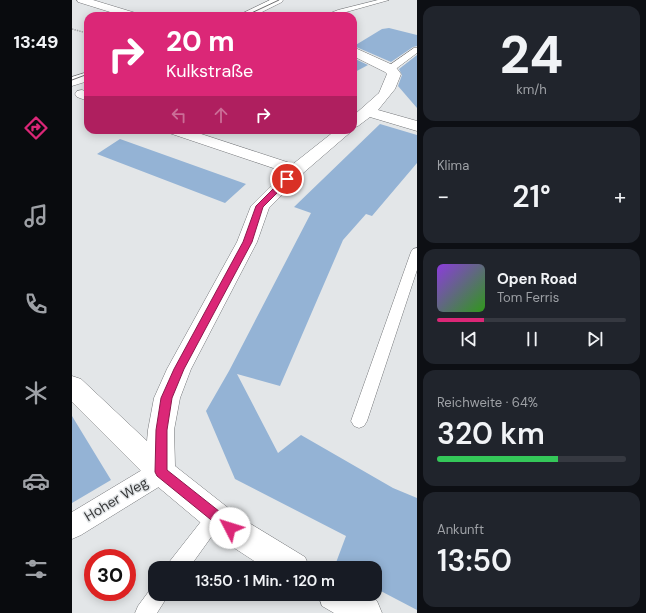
<!DOCTYPE html>
<html lang="de">
<head>
<meta charset="utf-8">
<style>
	body { margin:0; font-family:"DM Sans",sans-serif; background:#20242c; color:#f1f3f6; height:100vh; display:flex; flex-direction:column; font-size:15px; white-space:nowrap }
	* { box-sizing:border-box; margin:0 }
	p { font-size:13px; color:#9ea1a6 }
	.icon { flex:none; width:22px; height:22px; fill:none; stroke:currentColor; stroke-width:2; stroke-linecap:round; stroke-linejoin:round }
	.map { position:relative; flex:1; overflow:hidden }
	.drawer { display:flex; flex-direction:column; gap:6px; padding:6px; background:#0d0f14; width:229px }
	.drawer>* { flex:none }
	.banner { position:absolute; left:12px; top:12px; width:273px; height:122px; border-radius:12px; box-shadow:0 2px 10px #0003; background:#db2777; color:#fff; overflow:hidden }
	.speed { position:absolute; left:12px; top:549px; display:flex; gap:8px; font-size:20px; font-weight:700; text-align:center }
	.speed>* { display:grid; place-content:center; width:52px; height:52px; border-radius:50%; background:#171b24; box-shadow:0 2px 10px #0003; line-height:1 }
	.speed .limit { border:6px solid #d22; background:#fff; color:#111 }
	.pin { position:absolute; display:grid; place-items:center; width:34px; height:34px; color:#fff; margin:-17px; border:2px solid #fff; border-radius:50%; box-shadow:0 1px 4px #0007 }
	.me { position:absolute; width:44px; margin:-22px; rotate:310deg; stroke-linejoin:round; filter:drop-shadow(0 0 3px #0008) }
	.turn { display:flex; align-items:center; gap:14px; height:84px; padding:0 16px; font-size:18px }
	.turn .icon { width:52px; height:52px; stroke-width:2.5 }
	.turn b { display:block; font-size:28px; line-height:34px }
	.lanes { display:flex; align-items:center; height:38px; padding:0 16px; background:#0003; justify-content:center; gap:20px; direction:ltr }
	.lanes .off { opacity:.35 }
	.big { font-size:30px; font-weight:600; line-height:1.1 }
	.drawer .widget { flex:1; display:flex; flex-direction:column; justify-content:center; gap:6px; min-width:0; padding:0 14px; border-radius:12px; background:#20242c }
	.drawer .dial { align-items:center; gap:0 }
	.dial b { font-size:52px; line-height:1 }
	.song { display:flex; align-items:center; gap:12px }
	.cover { width:48px; height:48px; border-radius:6px; background:linear-gradient(135deg,hsl(270 70% 55%),hsl(110 70% 35%)) }
	.played { height:4px; border-radius:2px; background:linear-gradient(90deg,#db2777 25%,#363941 25%) }
	.keys { display:flex; justify-content:space-around; direction:ltr }
	.heat { display:flex; justify-content:space-between; align-items:center; font-size:22px; direction:ltr }
	.charge { height:6px; border-radius:3px; background:linear-gradient(90deg,#34c759 64%,#363941 0) }
	.trip { position:absolute; left:76px; top:561px; width:234px; height:40px; border-radius:12px; background:#171b24; box-shadow:0 2px 10px #0003; font-weight:600; line-height:40px; text-align:center }
	main { display:flex; flex:1; min-height:0 }
	.tabs { display:flex; flex-direction:column; width:72px; justify-content:space-around; align-items:center; background:#090b0e; color:#9ea1a6 }
	.tabs .icon { width:28px; height:28px }
	.tabs .on { color:#db2777 }
	.tabs b { font-size:18px; color:#f1f3f6 }
	.map>svg:first-child { display:block }
	.building { fill:#94b3d5 }
	.lines { fill:none; stroke-linecap:round; stroke-linejoin:round }
	.service-casing { stroke:#747679; stroke-width:1 }
	.pedestrian-casing { stroke:#747679; stroke-width:1 }
	.minor-casing { stroke:#747679; stroke-width:1 }
	.path { stroke:#a5a7a9; stroke-width:1.5; stroke-dasharray:1.5 1; stroke-linecap:butt }
	.service { fill:#fff; fill-rule:evenodd }
	.pedestrian { fill:#fff; fill-rule:evenodd }
	.minor { fill:#fff; fill-rule:evenodd }
	.tram { stroke:#6d6e70; stroke-width:1 }
	.route { fill:#db2777; stroke:#8e194d }
	.labels { text-anchor:middle; dominant-baseline:central; stroke-width:3; stroke-linejoin:round; paint-order:stroke }
	.near-street-label { font-size:14px; fill:#373839; stroke:#e3e6e8 }
</style>
</head>
<body>
<main>
<nav class="tabs">
<b>13:49</b>
<svg class="icon on" aria-label="directions" viewBox="0 0 24 24"><path d="M12 3l9 9-9 9-9-9zM9 14v-3h6M13 9l2 2-2 2"/></svg>
<svg class="icon" aria-label="music" viewBox="0 0 24 24"><path d="M9 18V5l10-2v13"/><circle cx="6" cy="18" r="3"/><circle cx="16" cy="16" r="3"/></svg>
<svg class="icon" aria-label="phone" viewBox="0 0 24 24"><path d="M5 4h4l2 5-3 2q2 4 5 5l2-3 5 2v4C11 20 4 13 5 4z"/></svg>
<svg class="icon" aria-label="climate" viewBox="0 0 24 24"><path d="M12 3v18M4 7l16 10M4 17L20 7"/></svg>
<svg class="icon" aria-label="car" viewBox="0 0 24 24"><path d="M5 17H2v-5l4-1 3-4h7l3 4 3 1v5h-3M9 17h6M6 11h13"/><circle cx="7" cy="17" r="2"/><circle cx="17" cy="17" r="2"/></svg>
<svg class="icon" aria-label="filters" viewBox="0 0 24 24"><path d="M4 7h16M4 17h16"/><circle cx="9" cy="7" r="2"/><circle cx="15" cy="17" r="2"/></svg>
</nav>
<div class="map">
<svg width="345" height="613" viewBox="0 0 345 613">
	<rect width="100%" height="100%" fill="#e3e6e8"/>
	<path class="building" d="M317,28L345,35V46L341,47L319,62L282,46L310,29Z
		M345,55V108L326,86L330,75L327,69Z
		M281,58L296,65L281,73Z
		M308,124L345,135V163L300,216L294,214L271,240L208,386L165,374L206,453L229,435L321,488L345,498V610L303,588V568H262L274,536L163,479L134,411L157,371L239,213L222,207Z
		M48,139L174,184L153,203L25,154Z
		M0,416L39,480L0,503Z"/>
	<g class="lines">
		<defs>
			<path id="service" d="M306,0H317L260,16H251L266,10Z
				M342,48H345V53L321,71H315V67Z
				M345,248V270L295,421L292,426L287,428L282,426L279,421L339,252L341,249Z
				M144,508L150,510L153,516L150,522L117,568H96L98,561L138,510Z
				M83,586V594H97L85,613H63L66,606L80,587Z"/>
			<path id="pedestrian" d="M89,461L98,464L101,472L98,480L9,535L0,539V512L80,464Z"/>
			<path id="minor" d="M5,0H21L67,14L69,16H51L6,2Z
				M198,0H211L210,2L182,16H167L169,14Z
				M281,47L323,66L329,74L323,89L306,110L345,121V131L298,117L286,126L281,128V116L307,93L315,74L313,72L281,56Z
				M16,72V81L0,86V77Z
				M10,90L16,92V101L5,97L3,94L5,91Z
				M94,130H117L221,164L264,130H281L230,174L197,208L185,242L119,369L108,398L102,430L103,466L169,518L233,557L238,568H193L147,538L79,481L0,402V376L9,379L75,441L76,430L82,398L95,369L165,242L179,206L213,172L97,133Z
				M246,594H293L305,601L310,613H262L250,606Z"/>
		</defs>
		<use href="#service" class="service-casing"/>
		<use href="#pedestrian" class="pedestrian-casing"/>
		<use href="#minor" class="minor-casing"/>
		<path class="path" d="M0,29L11,32"/>
		<use href="#service" class="service"/>
		<use href="#pedestrian" class="pedestrian"/>
		<use href="#minor" class="minor"/>
		<path class="tram" d="M173,16L207,0
			M0,80L16,74"/>
	</g>
	<path class="route" d="M213,177H215L219,179L191,207L180,242L112,369L100,398L95,430V470L162,523L164,528L162,532L158,534L154,532L85,476L83,472L84,430L89,398L102,369L171,242L184,206Z"/>
	<g class="labels">
		<g class="near-street-label">
			<text transform="translate(44 499) rotate(-31)">Hoher Weg</text>
		</g>
	</g>
</svg>
<div class="speed"><div class="limit">30</div></div>
<div class="pin" style="left:215px;top:179px;background:#d93025"><svg class="icon" aria-label="arrive" viewBox="0 0 24 24"><path d="M6 21V4h12l-3 4 3 4H6"/></svg></div>
<svg class="me" style="left:158px;top:528px" viewBox="-20 -20 40 40"><circle r="19" fill="#fff"/><path d="M0-13L10 11 0 6-10 11z" fill="#db2777"/></svg>
<div class="trip">13:50 · 1 Min. · 120 m</div>
<div class="banner">
<div class="turn"><svg class="icon" aria-label="right" viewBox="0 0 24 24"><path d="M7 20v-9h11M14 6l5 5-5 5"/></svg><div><b>20 m</b>Kulkstraße</div></div>
<div class="lanes"><svg class="icon off" aria-label="left" viewBox="0 0 24 24"><path d="M17 20v-9H6M10 6l-5 5 5 5"/></svg><svg class="icon off" aria-label="ahead" viewBox="0 0 24 24"><path d="M12 20V5M6 11l6-6 6 6"/></svg><svg class="icon" aria-label="right" viewBox="0 0 24 24"><path d="M7 20v-9h11M14 6l5 5-5 5"/></svg></div>
</div>
</div>
<section class="drawer">
<div class="widget dial"><b>24</b><p>km/h</p></div>
<div class="widget"><p>Klima</p>
<div class="heat"><a>−</a><b class="big">21°</b><a>+</a></div>
</div>
<div class="widget">
<div class="song"><i class="cover"></i><div><b>Open Road</b><p>Tom Ferris</p></div></div>
<div class="played"></div>
<div class="keys"><svg class="icon" aria-label="previous" viewBox="0 0 24 24"><path d="M18 5L8 12l10 7zM5 5v14"/></svg><svg class="icon" aria-label="pause" viewBox="0 0 24 24"><path d="M8 5v14M16 5v14"/></svg><svg class="icon" aria-label="next" viewBox="0 0 24 24"><path d="M6 5l10 7-10 7zM19 5v14"/></svg></div>
</div>
<div class="widget"><p>Reichweite · 64%</p><b class="big">320 km</b><div class="charge"></div></div>
<div class="widget"><p>Ankunft</p><b class="big">13:50</b></div>
</section>
</main>
</body>
</html>
